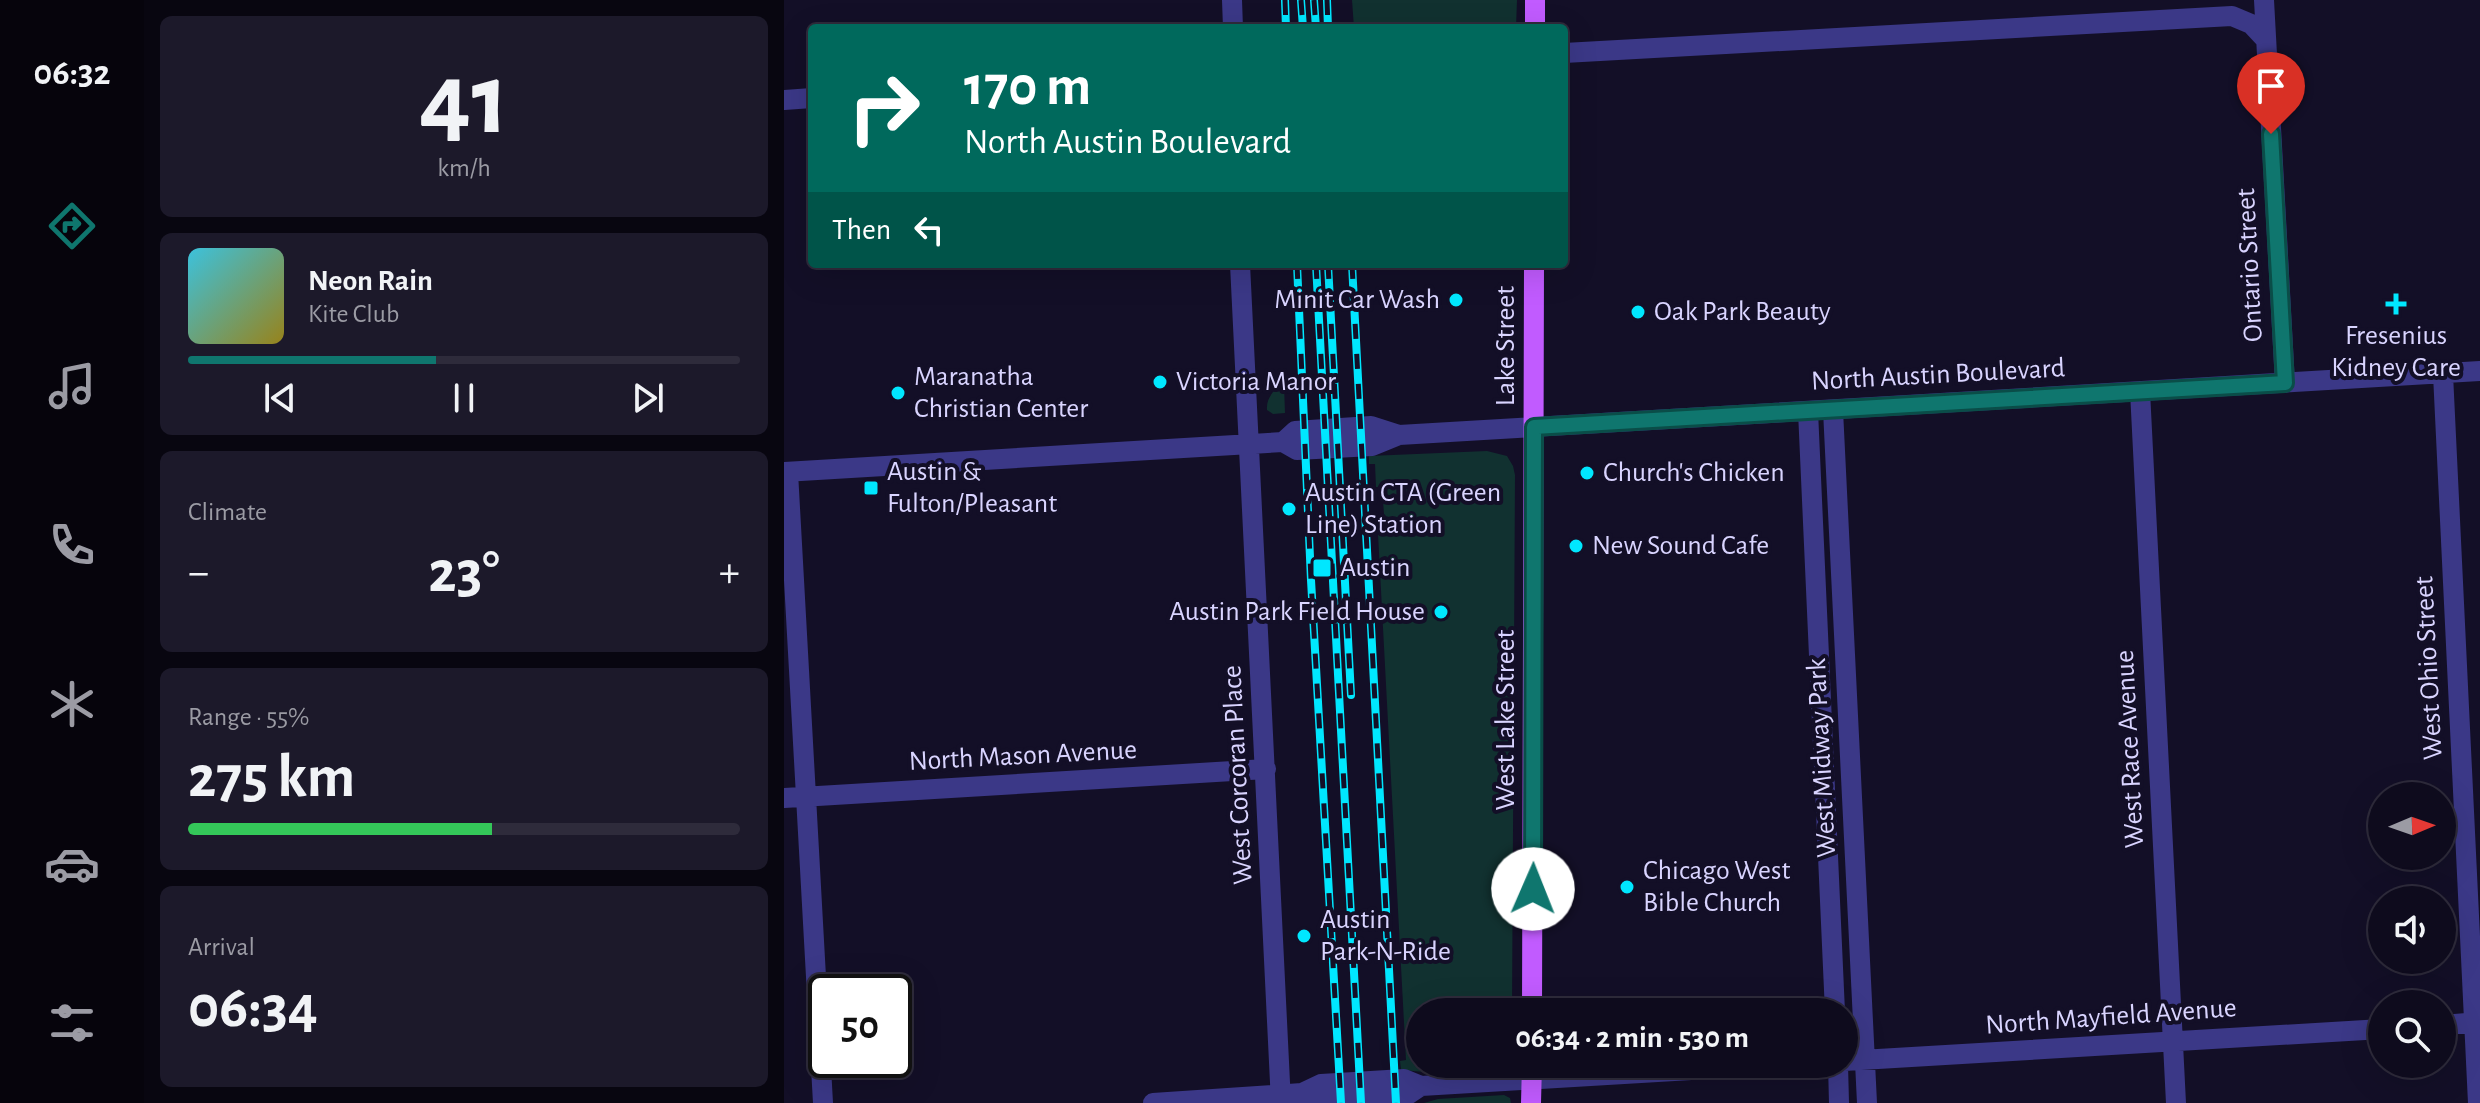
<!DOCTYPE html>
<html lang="en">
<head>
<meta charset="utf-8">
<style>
	body { margin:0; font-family:"Alegreya Sans",sans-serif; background:#1c192a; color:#f1f3f6; height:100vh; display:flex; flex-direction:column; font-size:30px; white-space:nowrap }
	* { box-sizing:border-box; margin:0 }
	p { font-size:26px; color:#9b9ba4 }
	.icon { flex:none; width:44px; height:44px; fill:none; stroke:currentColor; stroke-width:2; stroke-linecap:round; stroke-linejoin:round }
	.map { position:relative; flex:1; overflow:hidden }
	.side { display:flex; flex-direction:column; gap:16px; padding:16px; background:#080610; width:640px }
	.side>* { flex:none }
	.guide { position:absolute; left:24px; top:24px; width:760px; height:244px; border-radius:8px; box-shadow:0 8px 32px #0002,0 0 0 2px #2e2b3b; background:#00695c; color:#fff; overflow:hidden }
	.needle { width:52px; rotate:88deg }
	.buttons { position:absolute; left:1584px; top:782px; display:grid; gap:16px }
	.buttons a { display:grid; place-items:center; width:88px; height:88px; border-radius:50%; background:#0e0b1d; box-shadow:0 8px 32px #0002,0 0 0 2px #2e2b3b; font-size:40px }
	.speed { position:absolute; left:24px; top:974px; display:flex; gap:16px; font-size:40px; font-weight:700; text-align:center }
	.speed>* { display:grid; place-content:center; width:104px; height:104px; border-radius:50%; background:#0e0b1d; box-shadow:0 8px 32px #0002,0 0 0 2px #2e2b3b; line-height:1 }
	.speed .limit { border:4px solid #111; border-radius:12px; background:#fff; color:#111 }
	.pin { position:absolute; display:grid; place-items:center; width:68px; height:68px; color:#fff; margin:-82px -34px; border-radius:50% 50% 50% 0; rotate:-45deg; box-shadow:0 0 8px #0007 }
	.pin .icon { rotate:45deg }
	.me { position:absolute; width:88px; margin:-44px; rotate:1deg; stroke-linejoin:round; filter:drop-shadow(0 0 6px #0008) }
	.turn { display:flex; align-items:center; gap:28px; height:168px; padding:0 24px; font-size:36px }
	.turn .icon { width:104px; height:104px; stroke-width:2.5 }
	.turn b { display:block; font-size:56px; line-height:68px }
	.then { display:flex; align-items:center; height:76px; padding:0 24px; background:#0003; gap:16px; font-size:30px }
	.big { font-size:60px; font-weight:700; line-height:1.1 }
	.side .card { flex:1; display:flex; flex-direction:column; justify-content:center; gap:12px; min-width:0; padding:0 28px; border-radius:12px; background:#1c192a }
	.side .dial { align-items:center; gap:0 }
	.dial b { font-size:104px; line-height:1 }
	.song { display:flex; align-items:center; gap:24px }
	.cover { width:96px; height:96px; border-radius:12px; background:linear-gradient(135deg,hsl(190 70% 55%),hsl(50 70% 35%)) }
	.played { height:8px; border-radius:4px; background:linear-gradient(90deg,#0f766e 45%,#2e2b3b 45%) }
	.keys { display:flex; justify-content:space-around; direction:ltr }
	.heat { display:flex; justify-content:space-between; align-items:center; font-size:44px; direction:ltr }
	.charge { height:12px; border-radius:6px; background:linear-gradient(90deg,#34c759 55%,#2e2b3b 0) }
	.trip { position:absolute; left:622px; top:998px; width:452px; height:80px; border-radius:40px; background:#0e0b1d; box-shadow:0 8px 32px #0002,0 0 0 2px #2e2b3b; font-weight:700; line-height:80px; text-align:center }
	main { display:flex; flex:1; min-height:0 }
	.tabs { display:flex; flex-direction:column; width:144px; justify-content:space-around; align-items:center; background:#06040c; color:#9b9ba4 }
	.tabs .icon { width:56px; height:56px }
	.tabs .active { color:#0f766e }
	.tabs b { font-size:36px; color:#f1f3f6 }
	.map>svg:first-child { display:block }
	.green { fill:#113130 }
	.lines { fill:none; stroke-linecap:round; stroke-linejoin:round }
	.minor { stroke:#3b3887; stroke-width:20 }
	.major { stroke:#c15bff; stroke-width:20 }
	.rail-casing { stroke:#00e7ff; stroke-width:8 }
	.rail { stroke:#130f27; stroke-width:5; stroke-dasharray:15; stroke-linecap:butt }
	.route-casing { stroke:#0a4d48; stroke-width:20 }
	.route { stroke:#0f766e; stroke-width:14 }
	.poi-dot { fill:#00e7ff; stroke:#130f27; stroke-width:3 }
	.labels { text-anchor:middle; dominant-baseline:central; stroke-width:8; stroke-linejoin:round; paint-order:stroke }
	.street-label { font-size:28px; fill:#d9d4ff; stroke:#130f27 }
	.poi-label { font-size:28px; fill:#d9d4ff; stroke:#130f27; text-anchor:start }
</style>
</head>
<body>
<main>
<nav class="tabs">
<b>06:32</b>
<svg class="icon active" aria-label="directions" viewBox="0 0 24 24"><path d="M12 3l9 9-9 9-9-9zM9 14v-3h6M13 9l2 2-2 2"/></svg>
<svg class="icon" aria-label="music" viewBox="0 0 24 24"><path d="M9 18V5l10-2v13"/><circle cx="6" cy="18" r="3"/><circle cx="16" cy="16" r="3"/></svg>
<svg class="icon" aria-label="phone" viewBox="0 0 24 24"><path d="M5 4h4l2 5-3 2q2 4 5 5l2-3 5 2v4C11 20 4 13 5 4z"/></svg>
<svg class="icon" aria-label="climate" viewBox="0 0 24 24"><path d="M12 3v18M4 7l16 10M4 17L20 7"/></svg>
<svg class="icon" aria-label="car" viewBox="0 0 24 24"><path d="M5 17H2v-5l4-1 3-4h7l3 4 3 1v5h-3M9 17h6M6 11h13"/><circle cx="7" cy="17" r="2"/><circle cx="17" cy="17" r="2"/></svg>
<svg class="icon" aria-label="filters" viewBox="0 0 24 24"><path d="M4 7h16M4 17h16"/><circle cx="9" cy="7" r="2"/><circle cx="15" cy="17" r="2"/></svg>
</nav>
<section class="side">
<div class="card dial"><b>41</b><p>km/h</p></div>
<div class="card">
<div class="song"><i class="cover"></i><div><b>Neon Rain</b><p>Kite Club</p></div></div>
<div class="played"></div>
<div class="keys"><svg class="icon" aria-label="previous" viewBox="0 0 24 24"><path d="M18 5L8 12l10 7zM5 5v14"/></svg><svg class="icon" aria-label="pause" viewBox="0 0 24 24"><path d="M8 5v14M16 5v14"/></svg><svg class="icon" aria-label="next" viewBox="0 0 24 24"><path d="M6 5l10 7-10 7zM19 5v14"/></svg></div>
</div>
<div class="card"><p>Climate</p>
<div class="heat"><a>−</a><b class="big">23°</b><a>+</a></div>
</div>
<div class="card"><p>Range · 55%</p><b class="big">275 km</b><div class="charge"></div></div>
<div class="card"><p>Arrival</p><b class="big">06:34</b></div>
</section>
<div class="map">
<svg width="1696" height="1103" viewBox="0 0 1696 1103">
	<rect width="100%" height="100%" fill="#130f27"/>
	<path class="green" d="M568,0H733L732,28H570Z
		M497,383L500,385L501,413L489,414L483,410C482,398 489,392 497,383Z
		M703,451L723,456L729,466L731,475L728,1012H636V1064H719L715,1069L653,1073L617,1070L616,1061L622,1060L593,515L600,514L598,487H592L591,464H585V456Z
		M720,1095L726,1098L727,1103H640L654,1099Z"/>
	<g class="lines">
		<path class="minor" d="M448,0L449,28
			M1480,0L1501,383
			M780,53L1448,16L1467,24L1482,40
			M0,100L28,98
			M456,264L497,1103
			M1659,374L1694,1103
			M1356,391L1392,1103
			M1049,410L1083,1103
			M1024,411L1051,1012
			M499,442L511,431L587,426L615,435
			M0,472L499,442L513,450L588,446L615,435L1696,371
			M4,472L39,1103
			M0,798L482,769
			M1658,1025L1696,1022
			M1060,1061L1598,1029
			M1054,1064L1055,1103
			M518,1093L538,1100L622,1096L637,1086
			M369,1103L518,1093L537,1084L620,1079L637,1086L1010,1064"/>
		<path class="major" d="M751,28V0
			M748,1012L750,264
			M747,1103L748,1064"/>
		<defs>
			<path id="rail" d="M501,0L502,28
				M517,0L519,28
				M530,0L532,28
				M543,0L544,28
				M513,264L527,580L557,1103
				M532,264L577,1103
				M544,264L567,695
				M568,264L612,1103"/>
		</defs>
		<use href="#rail" class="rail-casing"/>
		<use href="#rail" class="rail"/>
	</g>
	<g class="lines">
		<defs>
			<path id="route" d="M749,889L750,427L1501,383L1487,134"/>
		</defs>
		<use href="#route" class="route-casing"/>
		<use href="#route" class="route"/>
	</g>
	<g class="poi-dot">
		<circle cx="672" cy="300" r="8"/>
		<path d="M1608 292h8v8h8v8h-8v8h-8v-8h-8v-8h8z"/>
		<circle cx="854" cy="312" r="8"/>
		<circle cx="376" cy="382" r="8"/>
		<circle cx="114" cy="393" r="8"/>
		<circle cx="803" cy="473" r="8"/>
		<rect x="79" y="480" width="16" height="16" rx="4"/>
		<circle cx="505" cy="509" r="8"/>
		<circle cx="792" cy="546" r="8"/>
		<rect x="528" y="558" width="20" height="20" rx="4"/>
		<circle cx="657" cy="612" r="8"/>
		<circle cx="843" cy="887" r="8"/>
		<circle cx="520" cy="936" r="8"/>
	</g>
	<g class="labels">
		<g class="street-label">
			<text transform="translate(1466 265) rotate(-93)">Ontario Street</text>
			<text transform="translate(722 346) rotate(-90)">Lake Street</text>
			<text transform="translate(1154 375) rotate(-3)">North Austin Boulevard</text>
			<text transform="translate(1645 668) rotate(-93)">West Ohio Street</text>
			<text transform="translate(722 720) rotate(-90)">West Lake Street</text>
			<text transform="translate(1346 749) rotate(-93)">West Race Avenue</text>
			<text transform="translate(239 756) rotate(-3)">North Mason Avenue</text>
			<text transform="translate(1038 758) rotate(-93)">West Midway Park</text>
			<text transform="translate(454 775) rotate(-93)">West Corcoran Place</text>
			<text transform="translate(1327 1017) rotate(-4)">North Mayfield Avenue</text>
		</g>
		<g class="poi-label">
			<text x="656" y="300" text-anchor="end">Minit Car Wash</text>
			<text x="870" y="312">Oak Park Beauty</text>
			<text x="1612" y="336" text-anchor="middle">Fresenius<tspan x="1612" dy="32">Kidney Care</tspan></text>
			<text x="130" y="377">Maranatha<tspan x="130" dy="32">Christian Center</tspan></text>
			<text x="392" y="382">Victoria Manor</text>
			<text x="103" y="472">Austin &amp;<tspan x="103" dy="32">Fulton/Pleasant</tspan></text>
			<text x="819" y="473">Church's Chicken</text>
			<text x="521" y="493">Austin CTA (Green<tspan x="521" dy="32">Line) Station</tspan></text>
			<text x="808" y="546">New Sound Cafe</text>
			<text x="556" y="568">Austin</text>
			<text x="641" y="612" text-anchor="end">Austin Park Field House</text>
			<text x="859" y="871">Chicago West<tspan x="859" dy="32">Bible Church</tspan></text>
			<text x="536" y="920">Austin<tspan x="536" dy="32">Park-N-Ride</tspan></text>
		</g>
	</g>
</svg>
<div class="buttons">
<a><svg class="needle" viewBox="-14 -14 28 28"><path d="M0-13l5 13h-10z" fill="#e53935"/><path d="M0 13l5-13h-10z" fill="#9b9ba4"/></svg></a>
<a><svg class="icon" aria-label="sound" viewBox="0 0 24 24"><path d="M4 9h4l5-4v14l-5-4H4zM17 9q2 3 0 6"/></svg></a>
<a><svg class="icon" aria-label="search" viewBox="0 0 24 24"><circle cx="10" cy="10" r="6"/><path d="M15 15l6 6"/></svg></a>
</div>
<div class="speed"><div class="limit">50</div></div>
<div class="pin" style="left:1487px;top:134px;background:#d93025"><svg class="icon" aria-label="arrive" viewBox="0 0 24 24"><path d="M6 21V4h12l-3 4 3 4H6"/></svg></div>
<svg class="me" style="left:749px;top:889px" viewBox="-20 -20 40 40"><circle r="19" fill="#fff"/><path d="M0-13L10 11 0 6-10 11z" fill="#0f766e"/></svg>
<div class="trip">06:34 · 2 min · 530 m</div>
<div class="guide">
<div class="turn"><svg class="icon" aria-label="right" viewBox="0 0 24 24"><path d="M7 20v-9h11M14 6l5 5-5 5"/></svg><div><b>170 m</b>North Austin Boulevard</div></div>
<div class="then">Then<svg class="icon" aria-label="left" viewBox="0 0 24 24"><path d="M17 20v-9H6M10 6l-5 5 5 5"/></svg></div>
</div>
</div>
</main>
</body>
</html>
